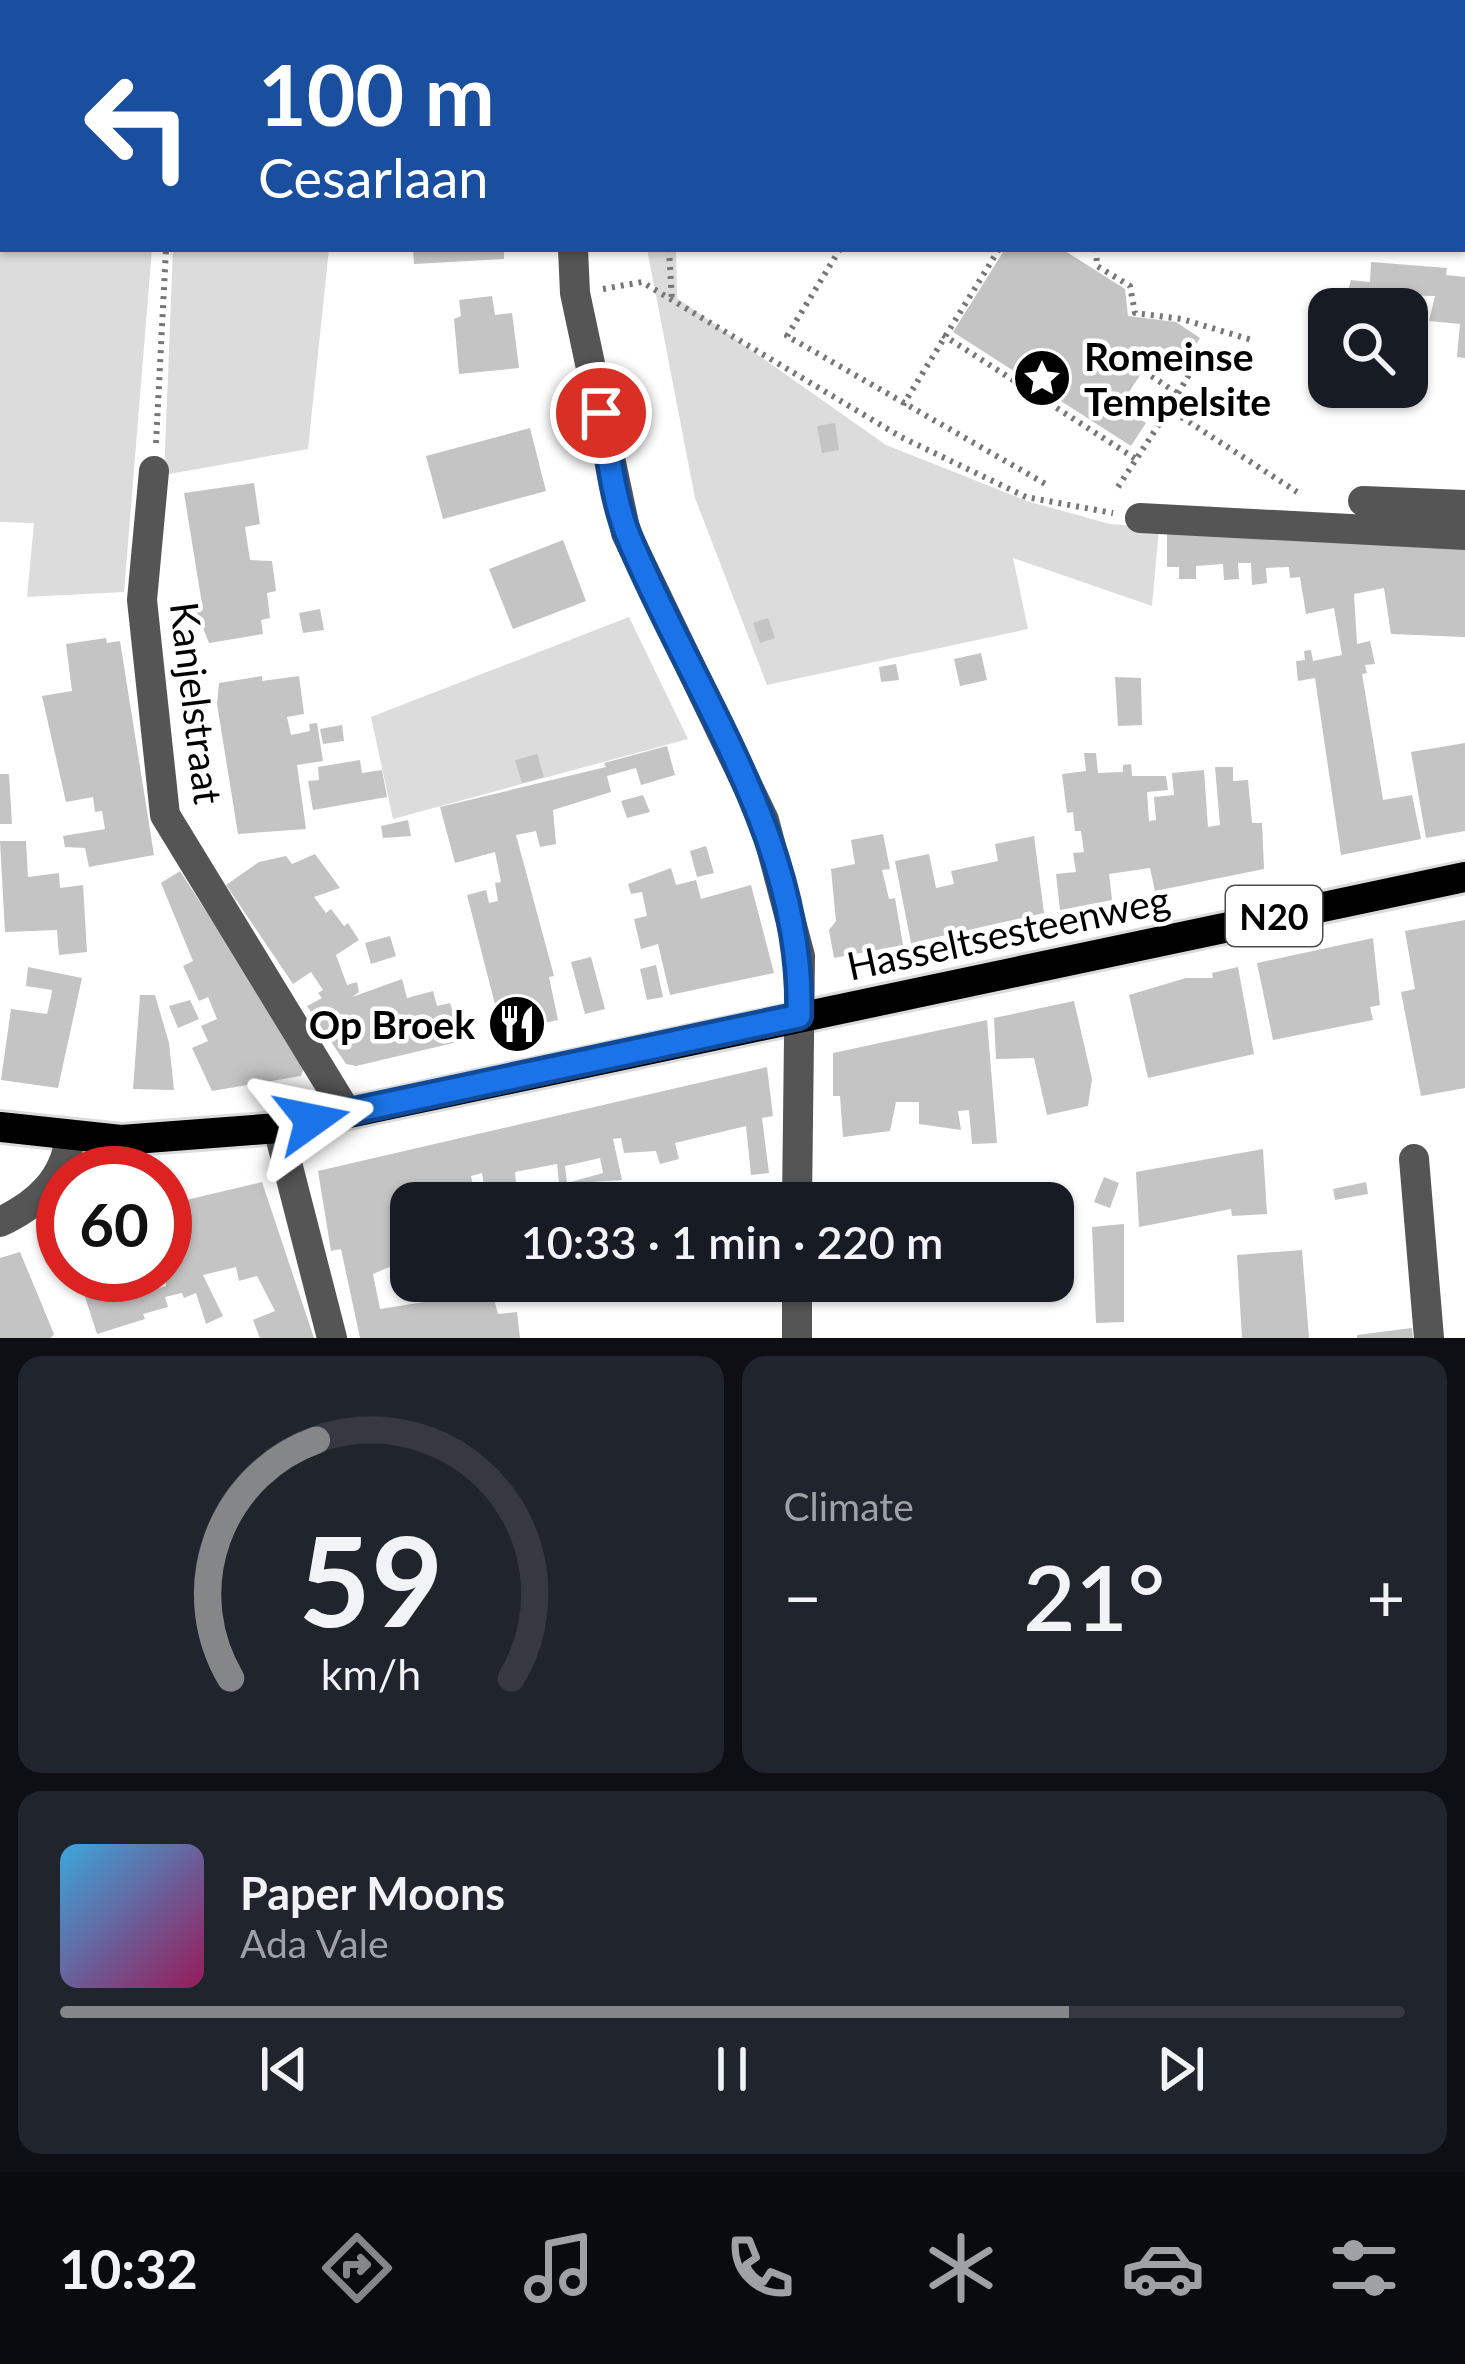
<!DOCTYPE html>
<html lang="en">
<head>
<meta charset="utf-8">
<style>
	body { margin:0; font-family:Lato,sans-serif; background:#20242c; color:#f1f3f6; height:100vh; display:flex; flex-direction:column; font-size:45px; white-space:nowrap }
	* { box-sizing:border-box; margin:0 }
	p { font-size:39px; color:#9ea1a6 }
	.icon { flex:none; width:66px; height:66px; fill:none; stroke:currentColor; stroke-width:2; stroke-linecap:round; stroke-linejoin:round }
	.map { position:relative; height:1338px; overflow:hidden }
	.sheet { display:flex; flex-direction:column; gap:18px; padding:18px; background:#0d0f14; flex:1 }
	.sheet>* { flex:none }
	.guide { position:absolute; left:0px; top:0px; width:1467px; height:252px; box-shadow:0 3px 9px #0004; background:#1a4fa0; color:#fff; overflow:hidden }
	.buttons { position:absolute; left:1308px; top:288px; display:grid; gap:24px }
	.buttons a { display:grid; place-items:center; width:120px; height:120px; border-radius:24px; background:#171b24; box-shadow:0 3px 9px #0004; font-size:60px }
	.speed { position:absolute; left:36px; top:1146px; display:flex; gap:24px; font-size:60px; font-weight:700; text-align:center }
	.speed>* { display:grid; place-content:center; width:156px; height:156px; border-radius:50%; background:#171b24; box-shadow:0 3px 9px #0004; line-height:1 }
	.speed .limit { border:18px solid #d22; background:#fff; color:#111 }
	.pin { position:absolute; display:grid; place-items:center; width:102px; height:102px; color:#fff; margin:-51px; border:6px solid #fff; border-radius:50%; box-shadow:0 3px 12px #0007 }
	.me { position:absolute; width:132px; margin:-66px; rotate:78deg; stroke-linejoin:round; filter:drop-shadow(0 0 9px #0008) }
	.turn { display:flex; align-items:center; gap:42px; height:252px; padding:0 60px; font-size:54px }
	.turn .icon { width:156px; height:156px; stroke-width:2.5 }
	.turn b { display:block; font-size:84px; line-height:102px }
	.big { font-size:90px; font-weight:600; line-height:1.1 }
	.sheet .widget { flex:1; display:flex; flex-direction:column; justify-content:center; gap:18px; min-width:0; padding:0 42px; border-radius:24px; background:#20242c }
	.sheet .dial { align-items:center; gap:0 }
	.dial svg { height:312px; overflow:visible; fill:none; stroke:#363941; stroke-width:7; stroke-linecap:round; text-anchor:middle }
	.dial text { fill:#f1f3f6; stroke:none }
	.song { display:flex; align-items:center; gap:36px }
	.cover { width:144px; height:144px; border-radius:18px; background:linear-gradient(135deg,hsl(200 70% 55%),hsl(330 70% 35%)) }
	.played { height:12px; border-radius:6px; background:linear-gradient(90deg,#858687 75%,#363941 75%) }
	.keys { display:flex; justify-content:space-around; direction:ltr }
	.heat { display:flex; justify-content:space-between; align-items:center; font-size:66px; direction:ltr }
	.sheet .tiles { flex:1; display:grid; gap:18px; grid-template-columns:1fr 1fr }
	.widget:last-child { grid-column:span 2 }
	.trip { position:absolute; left:390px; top:1182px; width:684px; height:120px; border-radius:24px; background:#171b24; box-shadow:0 3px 9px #0004; font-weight:600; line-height:120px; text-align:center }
	.menu { display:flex; height:192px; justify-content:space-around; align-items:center; background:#090b0e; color:#9ea1a6 }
	.menu .icon { width:84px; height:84px }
	.menu .current { color:#858687 }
	.menu b { font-size:54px; color:#f1f3f6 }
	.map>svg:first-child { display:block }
	.green { fill:#dcdcdc }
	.building { fill:#c4c4c4; fill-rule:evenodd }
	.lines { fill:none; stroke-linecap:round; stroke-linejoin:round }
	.major-casing { stroke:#dbdbdb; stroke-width:36 }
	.path { stroke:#777; stroke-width:6; stroke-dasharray:3 6; stroke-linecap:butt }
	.minor { stroke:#555; stroke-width:30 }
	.major { stroke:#000; stroke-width:30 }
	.route-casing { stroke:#114b97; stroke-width:30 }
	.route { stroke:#1a73e8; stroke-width:21 }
	.labels { text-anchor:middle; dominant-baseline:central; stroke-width:9; stroke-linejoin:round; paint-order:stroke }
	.shield { fill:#fff; stroke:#4c4c4c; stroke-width:3 }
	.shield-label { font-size:36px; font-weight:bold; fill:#000 }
	.poi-label { font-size:39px; font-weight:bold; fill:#000; stroke:#fff; text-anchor:start }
	.street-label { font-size:39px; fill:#000; stroke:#fff }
</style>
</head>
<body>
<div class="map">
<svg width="1465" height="1338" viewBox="0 0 1465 1338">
	<rect width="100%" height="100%" fill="#fff"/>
	<path class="green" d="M203,0H526V3H203Z
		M0,132L3,249H152L124,592L27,597L34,523L0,522Z
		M173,249H329L308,449L164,475Z
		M647,249H676L677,298L886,445L1030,502L1110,524L1159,528L1152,606L1013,558L1028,629L767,685L695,498Z
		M629,617L688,739L393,819L371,717Z"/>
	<path class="building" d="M413,249H504V259L414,264Z
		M1005,249H1062L1125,289L1128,316L1176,322L1200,338L1185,362L1159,346L1120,406L1146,423L1131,446L953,332Z
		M1371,262L1447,268L1446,275L1465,277V358L1457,357L1460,324L1429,321L1435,296L1369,294L1368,309H1343L1351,280L1370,282Z
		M492,296L495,315L512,313L519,368L459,374L454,319L461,316L459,300Z
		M835,423L839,450L822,453L817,426Z
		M530,428L546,491L443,519L426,456Z
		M254,483L260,524L245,527L250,560L272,561L276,591L267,593L270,618L261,620L263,634L209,643L194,605L202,604L184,493Z
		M1167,531L1465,544V637L1391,634L1384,588L1354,594L1357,644L1370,641L1375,664L1365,665L1367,673L1362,674L1383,800L1412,795L1421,839L1341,855L1315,678L1298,681L1296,661L1305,660L1304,651L1311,650L1313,661L1342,655L1334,608L1306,614L1300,577L1290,578L1289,567L1266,568L1267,583L1252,585L1251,563H1238L1239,579L1224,580L1223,564L1196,566V579H1179V567H1167Z
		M563,540L586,601L513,629L489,569Z
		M320,609L324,630L303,633L299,613Z
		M768,618L775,638L760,643L753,623Z
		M106,638L107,643L120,641L154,855L89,867L85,848L65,847L63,836L105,829L102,811L95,812L93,797L66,802L42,696L72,691L66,644Z
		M981,653L987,680L960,686L954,659Z
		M896,664L899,680L881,682L879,667Z
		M262,676V681L299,676L304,714L287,717L291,735L310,731L309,724L317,723L323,761L297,765L306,829L238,834L217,704L219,683Z
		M1115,677L1141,678L1142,725L1118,726Z
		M342,725L344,741L323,744L320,729Z
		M1465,743V831L1426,838L1411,752Z
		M667,746L675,775L641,785L636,768L607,776L611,792L553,810L556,844L540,847L536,831L516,835L554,976L549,977L558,1020L502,1032L467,895L486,890L489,903L498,901L495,883L501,882L495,852L455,863L440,807L606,767L604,763Z
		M1084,753H1096L1098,773L1123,772V765L1131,764L1132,776H1166L1168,790L1147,792L1149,821L1156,820L1154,797L1174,795L1172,773L1204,770L1208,827L1220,825L1215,767H1233V781L1248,780L1252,823H1262L1264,869L1155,891L1150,868L1109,874L1112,900L1060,910L1056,874L1076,872L1073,853L1084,852L1081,831H1075L1073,812L1067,813L1062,774L1086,771Z
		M537,754L544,777L522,783L515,760Z
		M360,760L362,773L382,770L387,797L313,810L308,781L319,780L318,767Z
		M0,774H9L12,824H0Z
		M643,795L650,812L627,818L621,801Z
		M408,820L411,836L383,838L381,826Z
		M883,834L890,869L882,870L889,899L895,898L903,945L834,958L829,930L836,921L831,869L855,864L851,840Z
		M1034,836L1044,913L911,943L895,861L929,854L936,888L954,884L951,871L998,861L995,844Z
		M0,841H26L28,877L59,873L60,888L83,885L87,952L59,955L57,930L5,932Z
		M706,846L714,873L697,877L690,851Z
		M315,854L340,888L314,897L326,913L331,909L344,926L348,923L359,940L336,955L347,985L357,982L359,992L352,997L402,979L407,998L433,991L437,1006L450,1003L462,1041L356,1066L346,1064L307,1006L322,998L318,993L323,990L311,972L293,984L226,885L259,862L286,856L292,864Z
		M671,868L676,885L696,880L701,899L751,885L774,973L670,995L658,944L641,949L634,919L647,916L642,892L631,894L628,884Z
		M180,871L305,1065L301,1076L212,1091L192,1048L208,1041L201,1026L217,1019L208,997L199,1001L183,966L193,961L161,883Z
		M1465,920V1088L1421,1096L1401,992L1415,989L1405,931Z
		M390,936L396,956L371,964L365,943Z
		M1373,938L1380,1005L1370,1007L1373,1020L1273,1040L1257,963Z
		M591,957L605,1009L585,1014L571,962Z
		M656,965L663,997L647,1000L640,969Z
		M28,967L82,978L58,1088L1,1080L11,1009L47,1014L51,997L52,990L26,986Z
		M1238,967L1254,1054L1148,1078L1129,995L1186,978H1213L1212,973Z
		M140,995H155L169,1043L174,1090L133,1089Z
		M190,1000L199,1019L178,1028L169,1006Z
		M1074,1001L1092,1079L1088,1106L1047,1115L1034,1058L996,1059L994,1018Z
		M987,1020L997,1143L972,1144L969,1110L958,1111L961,1130L919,1124V1102H896L890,1131L843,1137L840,1096H833V1053Z
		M767,1067L773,1116L762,1118L769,1173L751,1175L746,1126L675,1143L679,1159L660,1164L656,1151L624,1153L621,1138L613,1139L622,1180L591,1182V1190L566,1191V1196L487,1203L482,1173L471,1176L477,1203H411V1258L373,1274L380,1309L430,1301L425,1281H452L456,1298L492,1291L498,1314L517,1312L520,1338H360L341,1249L331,1251L318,1171ZM600,1158L603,1173L567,1183L565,1166ZM557,1164L559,1183L516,1185L515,1172Z
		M1263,1149L1267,1214L1232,1216L1231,1209L1139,1227L1136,1172Z
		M1104,1177L1119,1183L1110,1208L1094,1202Z
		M262,1182L314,1338H260L253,1320L275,1311L257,1276L239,1281L236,1267L203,1275L223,1316L206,1324L196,1293L184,1298L182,1293L165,1297L168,1307L143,1314L145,1319L97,1334L78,1275H121L128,1297L166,1286L165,1205Z
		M1366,1182L1368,1194L1335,1200L1333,1189Z
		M1124,1224V1322L1096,1323L1092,1227Z
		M1302,1250L1309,1338H1242L1237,1255Z
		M20,1252L54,1334L51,1338H0V1258Z
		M1412,1328L1413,1338H1357V1335Z"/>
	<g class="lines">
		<defs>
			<path id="major" d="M0,1127L121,1140L278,1128L1465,877"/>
		</defs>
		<use href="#major" class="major-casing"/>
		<path class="path" d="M652,0V3
			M1073,0L1074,3
			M0,143H3
			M669,249L672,302
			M840,249L787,336L1049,486
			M1096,249L1097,266L1130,286L1135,313L1182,319L1255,341
			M603,289L642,282L901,437L1026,497L1113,513
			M943,335L1136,459
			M1144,371L1178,394
			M903,405L999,249
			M1169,409L1201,354
			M156,443L166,249
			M1118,487L1169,409L1297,492"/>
		<path class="minor" d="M562,0V3
			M573,249L575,293L626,533L764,820L800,956L797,1203
			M154,471L142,600L165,815L347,1113
			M1363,501L1465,505
			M1140,518L1465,535
			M278,1128L332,1338
			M1414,1159L1429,1338
			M0,1222C38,1204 65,1179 70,1137
			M797,1338V1281"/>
		<use href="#major" class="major"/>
	</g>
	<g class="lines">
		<defs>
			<path id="route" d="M312,1120L799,1016C804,840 694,694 629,538C613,500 609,453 601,413"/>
		</defs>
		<use href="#route" class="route-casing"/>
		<use href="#route" class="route"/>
	</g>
	<defs>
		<symbol id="sight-disc" viewBox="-11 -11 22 22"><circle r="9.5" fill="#000" stroke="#fff"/><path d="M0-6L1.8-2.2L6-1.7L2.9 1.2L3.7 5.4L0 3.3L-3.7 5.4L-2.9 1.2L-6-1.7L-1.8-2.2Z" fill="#fff"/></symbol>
		<symbol id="restaurant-disc" viewBox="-11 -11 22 22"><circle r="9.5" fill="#000" stroke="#fff"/><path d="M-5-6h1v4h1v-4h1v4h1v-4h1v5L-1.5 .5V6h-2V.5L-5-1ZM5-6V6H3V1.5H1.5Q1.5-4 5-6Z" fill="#fff"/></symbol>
	</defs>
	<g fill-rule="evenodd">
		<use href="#sight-disc" x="1009" y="345" width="66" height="66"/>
		<use href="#restaurant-disc" x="484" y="991" width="66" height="66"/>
	</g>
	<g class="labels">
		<rect class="shield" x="1226" y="886" width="96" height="60" rx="9"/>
		<g class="shield-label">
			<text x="1274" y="916">N20</text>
		</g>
		<g class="poi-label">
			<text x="1084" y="356">Romeinse<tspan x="1084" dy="45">Tempelsite</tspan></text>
			<text x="475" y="1024" text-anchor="end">Op Broek</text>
		</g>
		<g class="street-label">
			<text transform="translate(197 703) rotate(83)">Kanjelstraat</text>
			<text transform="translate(1008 932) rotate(-12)">Hasseltsesteenweg</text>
		</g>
	</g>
</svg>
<div class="buttons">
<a><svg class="icon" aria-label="search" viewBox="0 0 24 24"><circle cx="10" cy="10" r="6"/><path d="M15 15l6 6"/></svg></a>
</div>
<div class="speed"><div class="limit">60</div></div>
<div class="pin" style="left:601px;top:413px;background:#d93025"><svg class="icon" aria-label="arrive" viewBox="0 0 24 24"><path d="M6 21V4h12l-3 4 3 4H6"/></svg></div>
<svg class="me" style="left:312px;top:1120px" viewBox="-20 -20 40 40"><path d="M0-17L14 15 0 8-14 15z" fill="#1a73e8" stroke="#fff" stroke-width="4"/></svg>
<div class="trip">10:33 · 1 min · 220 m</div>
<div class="guide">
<div class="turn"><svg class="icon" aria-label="left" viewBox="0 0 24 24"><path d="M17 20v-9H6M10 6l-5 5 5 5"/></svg><div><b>100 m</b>Cesarlaan</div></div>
</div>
</div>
<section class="sheet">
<div class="tiles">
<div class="widget dial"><svg viewBox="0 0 100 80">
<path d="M14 69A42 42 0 1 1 86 69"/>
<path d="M14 69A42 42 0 0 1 36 8" stroke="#858687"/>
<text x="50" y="56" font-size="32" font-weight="700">59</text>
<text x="50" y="72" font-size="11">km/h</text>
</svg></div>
<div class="widget"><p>Climate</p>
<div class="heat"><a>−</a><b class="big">21°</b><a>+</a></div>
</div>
<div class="widget">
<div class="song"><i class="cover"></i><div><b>Paper Moons</b><p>Ada Vale</p></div></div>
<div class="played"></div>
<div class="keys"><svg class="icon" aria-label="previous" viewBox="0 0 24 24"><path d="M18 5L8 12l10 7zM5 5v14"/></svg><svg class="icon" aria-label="pause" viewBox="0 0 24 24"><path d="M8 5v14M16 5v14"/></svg><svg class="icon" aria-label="next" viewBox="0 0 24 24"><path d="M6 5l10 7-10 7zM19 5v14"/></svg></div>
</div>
</div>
</section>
<nav class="menu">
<b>10:32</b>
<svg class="icon current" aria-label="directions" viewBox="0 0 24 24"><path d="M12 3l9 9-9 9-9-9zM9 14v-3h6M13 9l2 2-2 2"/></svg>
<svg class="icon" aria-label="music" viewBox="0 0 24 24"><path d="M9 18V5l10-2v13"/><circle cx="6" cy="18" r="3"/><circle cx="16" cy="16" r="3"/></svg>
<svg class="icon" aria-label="phone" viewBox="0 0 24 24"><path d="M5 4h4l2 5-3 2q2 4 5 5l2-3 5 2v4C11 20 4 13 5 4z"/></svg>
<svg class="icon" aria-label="climate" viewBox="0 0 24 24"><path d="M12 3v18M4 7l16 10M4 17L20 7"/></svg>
<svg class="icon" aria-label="car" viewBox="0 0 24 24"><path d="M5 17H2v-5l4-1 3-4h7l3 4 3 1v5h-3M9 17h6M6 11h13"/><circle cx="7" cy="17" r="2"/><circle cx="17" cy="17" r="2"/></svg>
<svg class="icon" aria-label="filters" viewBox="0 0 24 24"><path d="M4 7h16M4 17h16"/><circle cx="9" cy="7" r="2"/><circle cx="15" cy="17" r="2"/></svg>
</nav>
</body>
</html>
